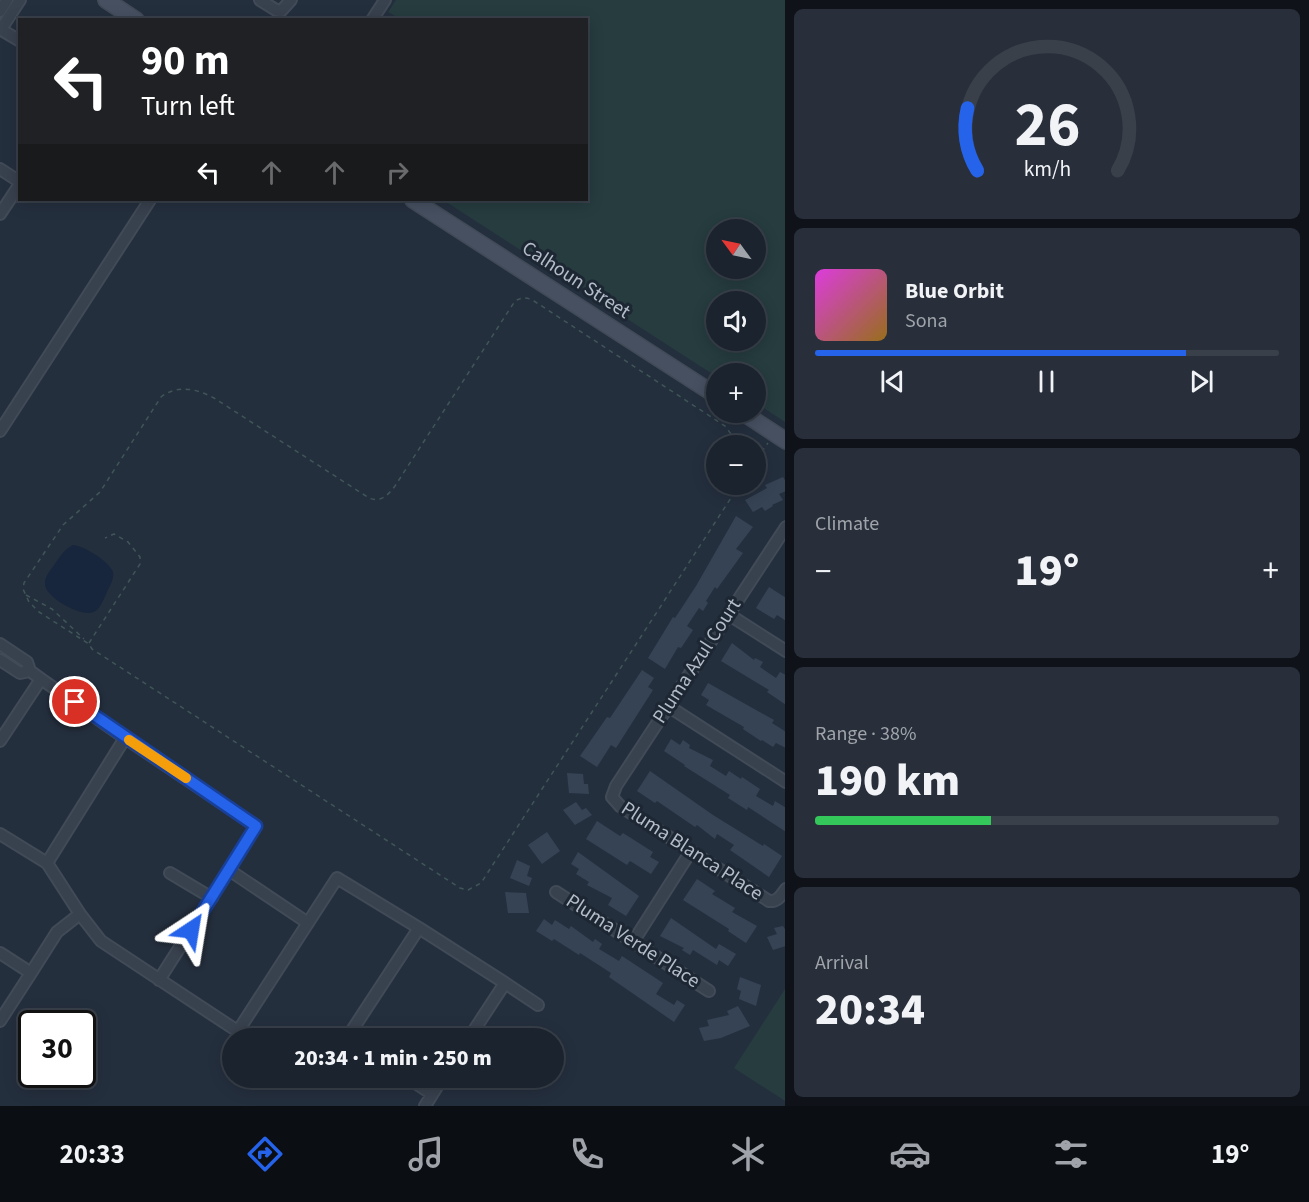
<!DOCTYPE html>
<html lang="en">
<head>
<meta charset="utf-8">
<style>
	body { margin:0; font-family:"Source Sans 3",sans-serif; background:#282f3a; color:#f1f3f6; height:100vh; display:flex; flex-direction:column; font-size:22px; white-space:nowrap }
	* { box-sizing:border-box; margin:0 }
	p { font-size:20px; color:#a0a4aa }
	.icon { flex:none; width:33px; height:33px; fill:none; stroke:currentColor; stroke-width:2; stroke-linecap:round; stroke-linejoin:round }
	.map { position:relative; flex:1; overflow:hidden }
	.sheet { display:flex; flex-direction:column; gap:9px; padding:9px; background:#0f1319; width:524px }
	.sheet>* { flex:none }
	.banner { position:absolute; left:18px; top:18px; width:570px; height:183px; border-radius:0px; box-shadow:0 3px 15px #0003,0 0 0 2px #39404a; background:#202124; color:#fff; overflow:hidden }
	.needle { width:39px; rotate:303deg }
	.buttons { position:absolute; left:706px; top:219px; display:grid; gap:12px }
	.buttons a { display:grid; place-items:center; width:60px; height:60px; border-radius:50%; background:#1b232e; box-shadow:0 3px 15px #0003,0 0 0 2px #39404a; font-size:30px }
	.speed { position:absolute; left:18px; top:1010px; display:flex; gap:12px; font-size:30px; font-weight:700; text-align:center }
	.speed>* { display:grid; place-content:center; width:78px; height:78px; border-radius:50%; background:#1b232e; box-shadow:0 3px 15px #0003,0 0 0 2px #39404a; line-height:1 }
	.speed .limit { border:3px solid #111; border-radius:9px; background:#fff; color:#111 }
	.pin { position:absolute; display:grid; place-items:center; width:51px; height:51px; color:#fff; margin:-26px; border:3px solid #fff; border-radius:50%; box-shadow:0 2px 6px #0007 }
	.me { position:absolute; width:66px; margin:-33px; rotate:33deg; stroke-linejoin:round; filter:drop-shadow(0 0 4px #0008) }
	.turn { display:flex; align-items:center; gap:21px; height:126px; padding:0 24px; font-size:27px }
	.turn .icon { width:78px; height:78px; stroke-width:2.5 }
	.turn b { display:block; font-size:42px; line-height:51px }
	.lanes { display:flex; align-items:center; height:57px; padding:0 24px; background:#0003; justify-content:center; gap:30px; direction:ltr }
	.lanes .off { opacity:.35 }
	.big { font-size:45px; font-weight:800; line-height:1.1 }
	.sheet .tile { flex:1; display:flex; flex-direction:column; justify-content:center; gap:9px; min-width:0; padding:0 21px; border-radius:9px; background:#282f3a }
	.sheet .dial { align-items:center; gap:0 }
	.dial svg { height:156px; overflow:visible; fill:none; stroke:#39404a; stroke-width:7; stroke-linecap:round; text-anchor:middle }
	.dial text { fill:#f1f3f6; stroke:none }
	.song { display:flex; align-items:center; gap:18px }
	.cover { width:72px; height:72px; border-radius:9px; background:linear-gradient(135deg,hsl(300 70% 55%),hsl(40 70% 35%)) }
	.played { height:6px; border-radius:3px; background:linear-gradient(90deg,#2563eb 80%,#39404a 80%) }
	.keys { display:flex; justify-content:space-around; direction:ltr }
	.heat { display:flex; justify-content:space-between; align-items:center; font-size:33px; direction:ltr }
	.charge { height:9px; border-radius:4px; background:linear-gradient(90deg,#34c759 38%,#39404a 0) }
	.trip { position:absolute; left:222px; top:1028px; width:342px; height:60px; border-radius:30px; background:#1b232e; box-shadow:0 3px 15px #0003,0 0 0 2px #39404a; font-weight:800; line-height:60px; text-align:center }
	.menu { display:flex; height:96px; justify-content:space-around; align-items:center; background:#0b0e12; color:#a0a4aa }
	.menu .icon { width:42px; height:42px }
	.menu .active { color:#2563eb }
	.menu b { font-size:27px; color:#f1f3f6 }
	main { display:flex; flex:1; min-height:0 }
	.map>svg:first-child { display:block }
	.green { fill:#263c3f; fill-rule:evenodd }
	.water { fill:#17263c }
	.building { fill:#364354 }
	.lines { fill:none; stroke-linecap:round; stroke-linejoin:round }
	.street-casing { stroke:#414a57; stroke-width:14 }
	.secondary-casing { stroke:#414a57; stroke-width:18 }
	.path { stroke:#3f5557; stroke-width:1.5; stroke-dasharray:4.5 4.5; stroke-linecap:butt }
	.street { stroke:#38414e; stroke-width:10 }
	.secondary { stroke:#465061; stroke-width:15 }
	.route-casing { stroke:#184099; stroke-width:15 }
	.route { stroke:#2563eb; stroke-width:10 }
	.slow { stroke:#f59e0b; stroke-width:10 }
	.labels { text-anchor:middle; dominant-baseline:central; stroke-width:6; stroke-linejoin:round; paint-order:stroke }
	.street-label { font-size:20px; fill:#b4bcc9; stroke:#1d2633 }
</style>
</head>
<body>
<main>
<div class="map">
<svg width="786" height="1106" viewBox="0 0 786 1106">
	<rect width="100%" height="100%" fill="#242f3e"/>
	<path class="green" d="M396,0H785V422L756,403V374H717V377L443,200H586V20L400,19L388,12ZM717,230H756V268H717ZM717,302H756V340H717Z
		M785,989V1101L734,1068Z"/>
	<path class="water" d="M73,545C83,545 110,562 113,572C114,577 112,581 110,586C106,593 103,604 97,610C86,621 46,598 45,585C44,577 50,571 54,565C60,557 64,549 73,545Z"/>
	<path class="building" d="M783,477L786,482V491L779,494L783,500L772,505L773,506L765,511L762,507L753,512L745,500L767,488L765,485Z
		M736,516L753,527L736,549L743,553L717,589L715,587L706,601L708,603L703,611L699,608L687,626L693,630L681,648L678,647L665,669L648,658L673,617L675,618L696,586Z
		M769,587L786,598V621L777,615L774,619L756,608Z
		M732,643L754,660L755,658L763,662L760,667L776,678L780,672L786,675V705L767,692L769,690L721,661Z
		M642,670L654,678L648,687L653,690L616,748L611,745L597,767L580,756L607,717L610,718Z
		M708,683L774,720L772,723L786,732V748L776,743L773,747L762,740L761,741L743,729L744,727L706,705L709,700L701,695Z
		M671,739L680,745L683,740L690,745L689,748L713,760L710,766L726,776L729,771L741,779L742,777L760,789L756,796L773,806L775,801L786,808V832L748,807L747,810L728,798L730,795L684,766L685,765L664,751Z
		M650,771L713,815L763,846L764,844L782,856L769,877L730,850L734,845L717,834L715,839L697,825L695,827L657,801L655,803L637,791Z
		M567,773L583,774L584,784H588L589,794L569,793Z
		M576,802L582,810L586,808L592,815L575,825L563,810Z
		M597,821L620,836L623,833L653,852L650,857L659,862L651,874L630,861L627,865L586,839Z
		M547,832L560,851L542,864L528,845Z
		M578,852L639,896L626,916L608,905L612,898L587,885L589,882L576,874L579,869L571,864Z
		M517,860L530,866L527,876L532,878L529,886L510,878Z
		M697,879L715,891L712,894L735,908L732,912L757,926L746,943L728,931L729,929L683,900Z
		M505,892L526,893L529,913H508Z
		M671,918L716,949L719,944L736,954L728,966L719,960L717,965L693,950L690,955L682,950L684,948L660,936Z
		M544,919L552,925L555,920L569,929L571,926L593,942L595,939L602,944L599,949L619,961L622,956L663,983L656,994L674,1005L677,1000L685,1005L674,1022L609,977L611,973L580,953L579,955L554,939L552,941L536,931Z
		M783,926L786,931V946L773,950L767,937L777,934L774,928Z
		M740,977L761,985L756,1006L739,999L741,991L737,989Z
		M738,1006L750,1026L721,1038L704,1041L699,1028L709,1026L707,1020L729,1015L727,1011Z"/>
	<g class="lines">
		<defs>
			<path id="street" d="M260,0L276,10L281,11L291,0
				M0,11L7,0
				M372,20L385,0
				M0,29L20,41
				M1,29L20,0
				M0,169L20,182
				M0,214L20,184
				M0,431L150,200
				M786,527L616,786L612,797L620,806L769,901C778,902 781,895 786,889
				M728,614L786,651
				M0,644L27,662L30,671
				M0,660L20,673L30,671L41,679L0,741
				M668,706L786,782
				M125,738L256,826L229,870
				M0,834L47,863L125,738L41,679
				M47,863L80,914L101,941L248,1038
				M170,873L212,898
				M556,892L709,991
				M419,928L505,983L469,1038
				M633,942L691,851
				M0,953L31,973L0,1021
				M31,973L57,932L80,914
				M159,980L229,870L308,923
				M505,983L538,1005
				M238,1031L337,878L419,928L347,1038
				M308,1077L317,1082L320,1077
				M406,1077L432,1094
				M425,1106L443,1077"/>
			<path id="secondary" d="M106,0L136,20
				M413,200L717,396
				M742,412L786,441"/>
		</defs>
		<use href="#street" class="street-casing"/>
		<use href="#secondary" class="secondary-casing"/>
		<path class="path" d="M756,453L761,451
			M756,459L768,443
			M740,484L481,883L468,890L460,888L92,649L89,644L39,612L29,602L23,589L24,583L63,525L100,492L161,397C178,384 197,389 214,398L369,498C381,503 388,495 395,486L515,301C522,297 527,297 534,301L725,426L740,446
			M26,595L52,609L84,639
			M89,643L140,564V557L128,542L114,534L105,538"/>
		<use href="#street" class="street"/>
		<use href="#secondary" class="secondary"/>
	</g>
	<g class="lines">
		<defs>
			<path id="route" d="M75,702L256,826L191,930"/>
		</defs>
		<use href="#route" class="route-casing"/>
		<use href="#route" class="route"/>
		<path class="slow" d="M129,740L186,778"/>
	</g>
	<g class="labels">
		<g class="street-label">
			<text transform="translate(576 280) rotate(33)">Calhoun Street</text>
			<text transform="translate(697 661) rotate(-57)">Pluma Azul Court</text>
			<text transform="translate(692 851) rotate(33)">Pluma Blanca Place</text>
			<text transform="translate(633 941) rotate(33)">Pluma Verde Place</text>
		</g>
	</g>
</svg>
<div class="buttons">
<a><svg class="needle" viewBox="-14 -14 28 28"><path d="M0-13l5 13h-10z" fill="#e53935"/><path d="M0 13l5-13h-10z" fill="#a0a4aa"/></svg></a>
<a><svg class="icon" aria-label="sound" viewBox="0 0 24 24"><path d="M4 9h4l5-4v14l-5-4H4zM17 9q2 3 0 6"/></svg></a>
<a>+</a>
<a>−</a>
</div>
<div class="speed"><div class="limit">30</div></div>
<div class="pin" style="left:75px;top:702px;background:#d93025"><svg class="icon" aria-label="arrive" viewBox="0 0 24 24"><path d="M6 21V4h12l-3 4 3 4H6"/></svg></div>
<svg class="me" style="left:191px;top:930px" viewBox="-20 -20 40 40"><path d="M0-17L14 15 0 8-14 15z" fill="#2563eb" stroke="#fff" stroke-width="4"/></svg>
<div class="trip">20:34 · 1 min · 250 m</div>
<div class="banner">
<div class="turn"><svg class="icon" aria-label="left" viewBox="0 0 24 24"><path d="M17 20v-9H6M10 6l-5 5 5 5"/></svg><div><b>90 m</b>Turn left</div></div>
<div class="lanes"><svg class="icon" aria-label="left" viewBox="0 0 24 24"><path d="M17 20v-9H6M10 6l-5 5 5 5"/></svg><svg class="icon off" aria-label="ahead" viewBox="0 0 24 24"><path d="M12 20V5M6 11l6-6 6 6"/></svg><svg class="icon off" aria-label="ahead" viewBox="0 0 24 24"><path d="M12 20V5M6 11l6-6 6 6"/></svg><svg class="icon off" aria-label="right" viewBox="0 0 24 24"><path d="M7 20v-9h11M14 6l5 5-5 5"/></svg></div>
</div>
</div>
<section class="sheet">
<div class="tile dial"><svg viewBox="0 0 100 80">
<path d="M14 69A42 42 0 1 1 86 69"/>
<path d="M14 69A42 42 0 0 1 9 37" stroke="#2563eb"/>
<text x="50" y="56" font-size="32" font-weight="700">26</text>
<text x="50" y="72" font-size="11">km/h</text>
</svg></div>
<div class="tile">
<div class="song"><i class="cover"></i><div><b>Blue Orbit</b><p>Sona</p></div></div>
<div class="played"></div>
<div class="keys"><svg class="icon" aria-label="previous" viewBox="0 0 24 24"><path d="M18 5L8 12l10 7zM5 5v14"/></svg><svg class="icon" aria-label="pause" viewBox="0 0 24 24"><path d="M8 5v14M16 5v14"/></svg><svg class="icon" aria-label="next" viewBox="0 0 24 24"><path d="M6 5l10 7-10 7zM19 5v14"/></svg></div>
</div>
<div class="tile"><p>Climate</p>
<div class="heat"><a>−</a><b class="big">19°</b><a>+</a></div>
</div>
<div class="tile"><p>Range · 38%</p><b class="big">190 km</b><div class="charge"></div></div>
<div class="tile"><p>Arrival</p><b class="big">20:34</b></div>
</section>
</main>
<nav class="menu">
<b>20:33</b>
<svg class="icon active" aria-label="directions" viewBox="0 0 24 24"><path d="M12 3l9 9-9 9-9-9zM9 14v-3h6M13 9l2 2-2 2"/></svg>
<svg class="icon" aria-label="music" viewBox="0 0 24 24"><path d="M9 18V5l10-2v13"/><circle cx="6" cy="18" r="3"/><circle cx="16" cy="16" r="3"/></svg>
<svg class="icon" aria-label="phone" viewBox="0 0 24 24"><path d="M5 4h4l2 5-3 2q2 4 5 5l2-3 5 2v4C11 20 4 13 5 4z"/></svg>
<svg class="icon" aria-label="climate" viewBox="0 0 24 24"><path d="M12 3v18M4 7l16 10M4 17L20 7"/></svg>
<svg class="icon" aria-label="car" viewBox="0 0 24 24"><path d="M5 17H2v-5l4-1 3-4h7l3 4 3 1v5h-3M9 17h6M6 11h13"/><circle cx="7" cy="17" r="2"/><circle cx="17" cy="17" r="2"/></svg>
<svg class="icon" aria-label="filters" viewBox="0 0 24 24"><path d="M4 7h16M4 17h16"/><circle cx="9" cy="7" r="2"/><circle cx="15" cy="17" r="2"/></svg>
<b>19°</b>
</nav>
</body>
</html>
